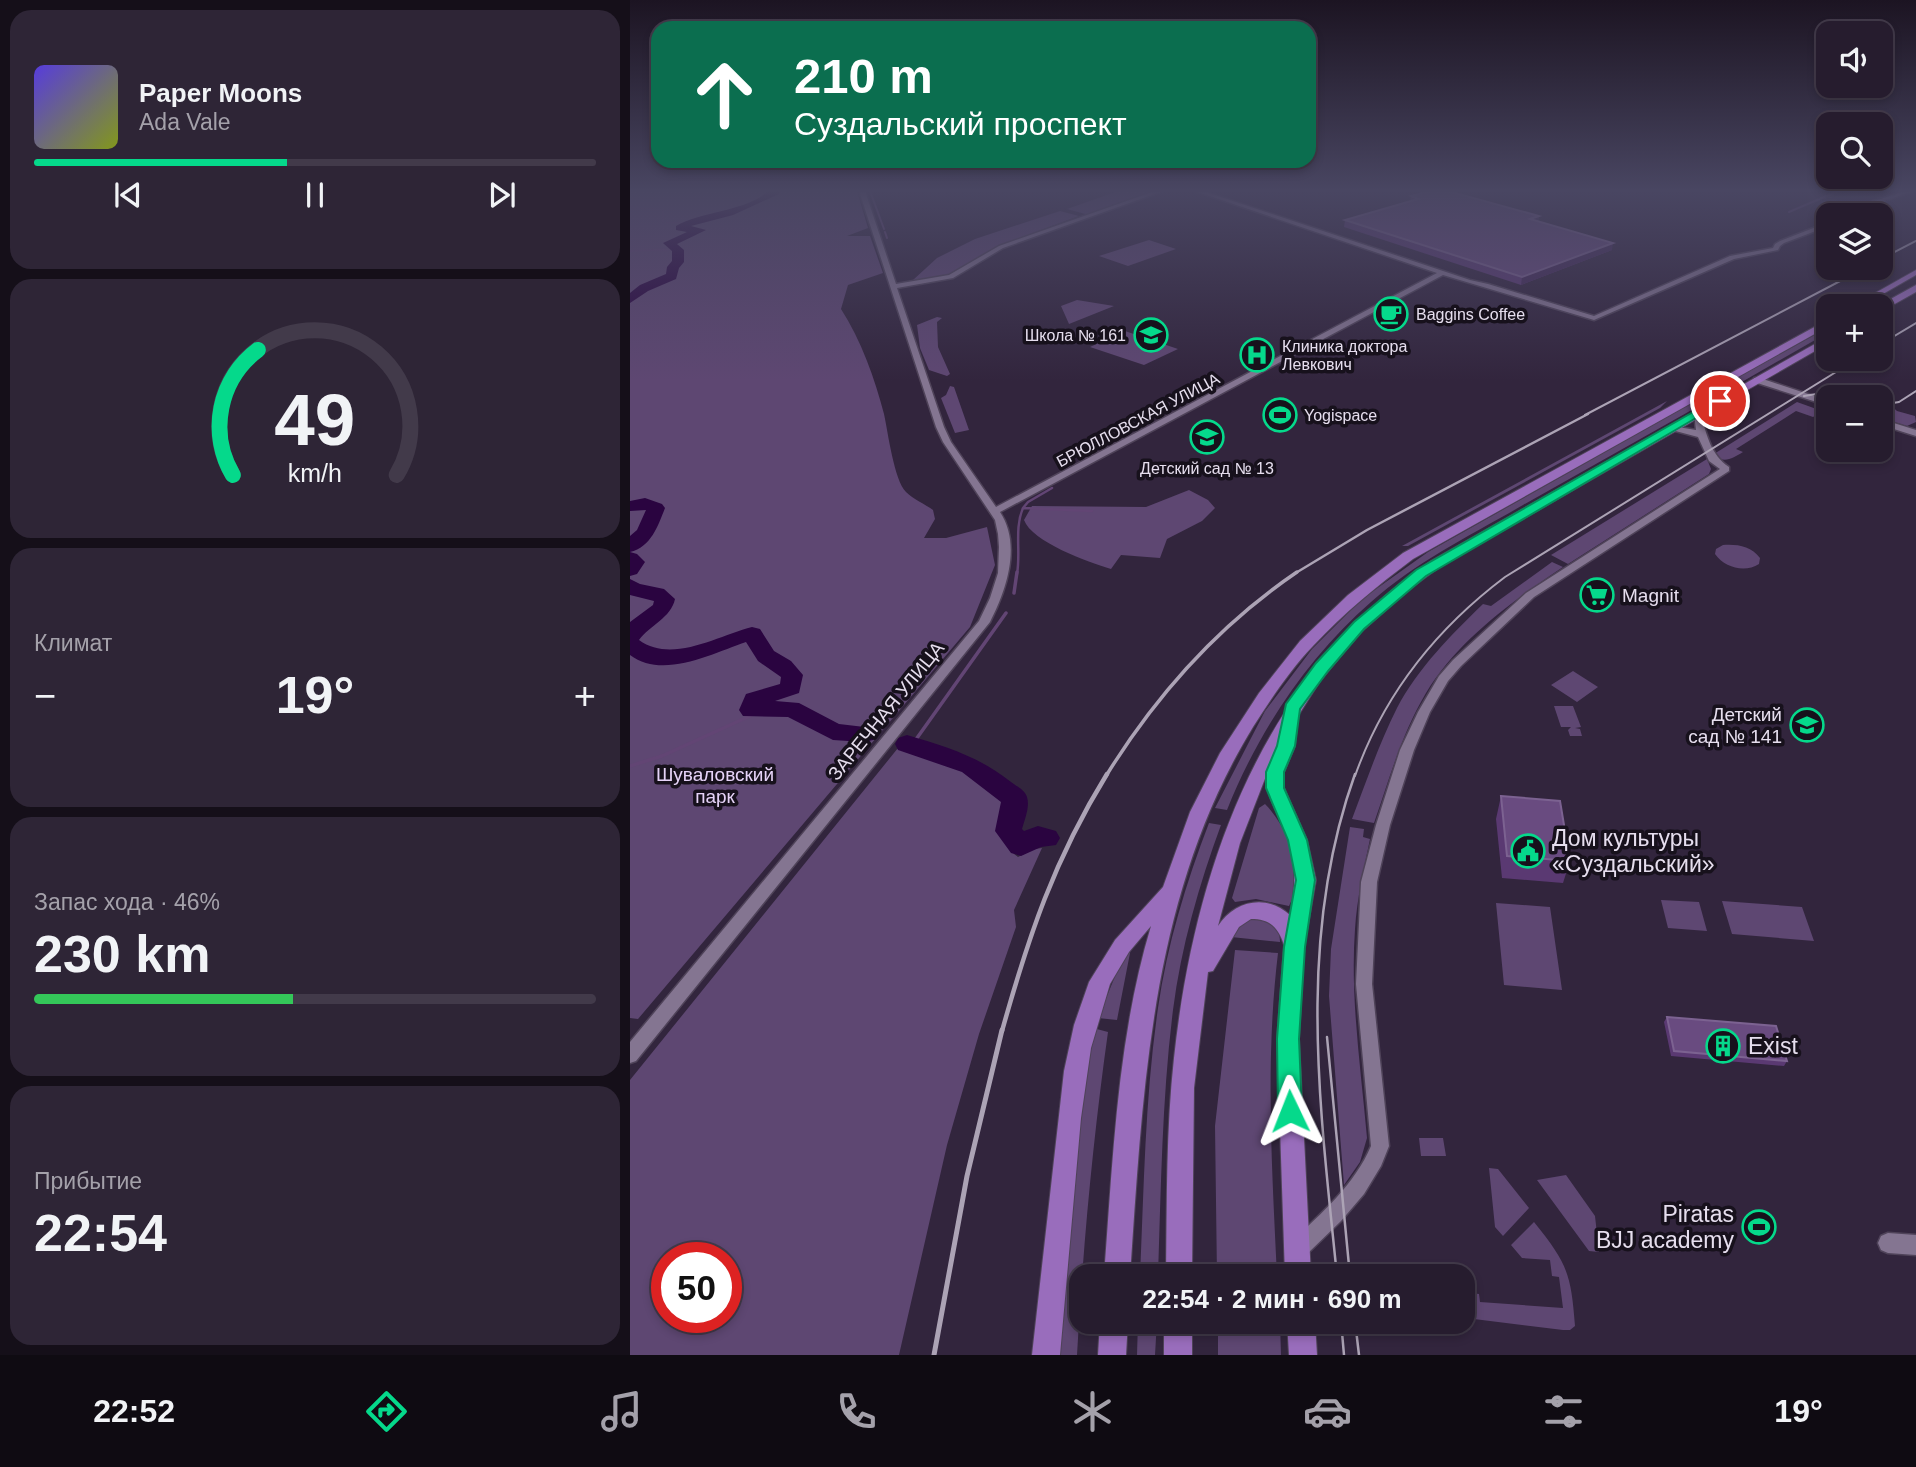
<!DOCTYPE html>
<html lang="ru">
<head>
<meta charset="utf-8">
<style>
	body { margin:0; font-family:Helvetica,sans-serif; background:#2e2536; color:#f1f3f6; height:100vh; display:flex; flex-direction:column; font-size:26px; white-space:nowrap }
	* { box-sizing:border-box; margin:0 }
	p { font-size:23px; color:#a4a1aa }
	.icon { flex:none; width:38px; height:38px; fill:none; stroke:currentColor; stroke-width:2; stroke-linecap:round; stroke-linejoin:round }
	.map { position:relative; flex:1; overflow:hidden }
	.sheet { display:flex; flex-direction:column; gap:10px; padding:10px; background:#150f19; width:630px }
	.sheet>* { flex:none }
	.hud { position:absolute; left:21px; top:21px; width:665px; height:147px; border-radius:21px; box-shadow:0 4px 10px #0003,0 0 0 2px #423a4a; background:#0b6e4f; color:#fff; overflow:hidden }
	.fabs { position:absolute; left:1186px; top:21px; display:grid; gap:14px }
	.fabs a { display:grid; place-items:center; width:77px; height:77px; border-radius:14px; background:#261c2e; box-shadow:0 4px 10px #0003,0 0 0 2px #423a4a; font-size:35px }
	.speed { position:absolute; left:21px; top:1242px; display:flex; gap:14px; font-size:35px; font-weight:700; text-align:center }
	.speed>* { display:grid; place-content:center; width:91px; height:91px; border-radius:50%; background:#261c2e; box-shadow:0 4px 10px #0003,0 0 0 2px #423a4a; line-height:1 }
	.speed .limit { border:10px solid #d22; background:#fff; color:#111 }
	.pin { position:absolute; display:grid; place-items:center; width:60px; height:60px; color:#fff; margin:-30px; border:4px solid #fff; border-radius:50%; box-shadow:0 2px 7px #0007 }
	.me { position:absolute; width:77px; margin:-38px; rotate:358deg; stroke-linejoin:round; filter:drop-shadow(0 0 5px #0008) }
	.turn { display:flex; align-items:center; gap:24px; height:147px; padding:0 28px; font-size:32px }
	.turn .icon { width:91px; height:91px; stroke-width:2.5 }
	.turn b { display:block; font-size:49px; line-height:60px }
	.big { font-size:52px; font-weight:700; line-height:1.1 }
	.sheet .widget { flex:1; display:flex; flex-direction:column; justify-content:center; gap:10px; min-width:0; padding:0 24px; border-radius:21px; background:#2e2536 }
	.sheet .dial { align-items:center; gap:0 }
	.dial svg { height:182px; overflow:visible; fill:none; stroke:#423a4a; stroke-width:7; stroke-linecap:round; text-anchor:middle }
	.dial text { fill:#f1f3f6; stroke:none }
	.song { display:flex; align-items:center; gap:21px }
	.cover { width:84px; height:84px; border-radius:10px; background:linear-gradient(135deg,hsl(250 70% 55%),hsl(70 70% 35%)) }
	.played { height:7px; border-radius:4px; background:linear-gradient(90deg,#05d98b 45%,#423a4a 45%) }
	.keys { display:flex; justify-content:space-around; direction:ltr }
	.heat { display:flex; justify-content:space-between; align-items:center; font-size:38px; direction:ltr }
	.charge { height:10px; border-radius:5px; background:linear-gradient(90deg,#34c759 46%,#423a4a 0) }
	.trip { position:absolute; left:439px; top:1264px; width:406px; height:70px; border-radius:21px; background:#261c2e; box-shadow:0 4px 10px #0003,0 0 0 2px #423a4a; font-weight:700; line-height:70px; text-align:center }
	.tab-bar { display:flex; height:112px; justify-content:space-around; align-items:center; background:#0f0b12; color:#a4a1aa }
	.tab-bar .icon { width:49px; height:49px }
	.tab-bar .current { color:#05d98b }
	.tab-bar b { font-size:32px; color:#f1f3f6 }
	main { display:flex; flex:1; min-height:0 }
	.map>svg:first-child { display:block }
	.green { fill:#5e4772; fill-rule:evenodd }
	.lines { fill:none; stroke-linecap:round; stroke-linejoin:round }
	.stream-far2 { stroke:#624574; stroke-width:2 }
	.stream-far1 { stroke:#624574; stroke-width:2.5 }
	.stream { stroke:#624574; stroke-width:3.5 }
	.river { fill:#2a0440; fill-rule:evenodd }
	.minor-casing { stroke:#4f4359; stroke-width:3 }
	.major-casing { stroke:#4f4359; stroke-width:2 }
	.minor { fill:#847591; fill-rule:evenodd }
	.major { fill:#996dbc; fill-rule:evenodd }
	.tram-far1 { stroke:#aca3b5; stroke-width:2 }
	.tram { stroke:#aca3b5; stroke-width:2.5 }
	.rail-far4 { stroke:#aca3b5; stroke-width:2 }
	.rail-far3 { stroke:#aca3b5; stroke-width:2.5 }
	.rail-far2 { stroke:#aca3b5; stroke-width:3.5 }
	.rail-far1 { stroke:#aca3b5; stroke-width:4.5 }
	.rail { stroke:#aca3b5; stroke-width:5 }
	.wall { fill:#5a3972 }
	.shaded-wall { fill:#432a57 }
	.building { fill:#694b80; stroke:#7c6291; stroke-width:2 }
	.route { fill:#05d98b; stroke:#038d5a; stroke-width:2 }
	.labels { text-anchor:middle; dominant-baseline:central; stroke-width:7; stroke-linejoin:round; paint-order:stroke }
	.far-poi-label { font-size:16px; fill:#e6deee; stroke:#17111c; text-anchor:start }
	.far-street-label { font-size:16px; fill:#e6deee; stroke:#17111c }
	.poi-label { font-size:19px; fill:#e6deee; stroke:#17111c; text-anchor:start }
	.street-label { font-size:19px; fill:#e6deee; stroke:#17111c }
	.park-label { font-size:19px; fill:#e6d3f8; stroke:#17111c }
	.near-poi-label { font-size:23px; fill:#e6deee; stroke:#17111c; text-anchor:start }
</style>
</head>
<body>
<main>
<section class="sheet">
<div class="widget">
<div class="song"><i class="cover"></i><div><b>Paper Moons</b><p>Ada Vale</p></div></div>
<div class="played"></div>
<div class="keys"><svg class="icon" aria-label="previous" viewBox="0 0 24 24"><path d="M18 5L8 12l10 7zM5 5v14"/></svg><svg class="icon" aria-label="pause" viewBox="0 0 24 24"><path d="M8 5v14M16 5v14"/></svg><svg class="icon" aria-label="next" viewBox="0 0 24 24"><path d="M6 5l10 7-10 7zM19 5v14"/></svg></div>
</div>
<div class="widget dial"><svg viewBox="0 0 100 80">
<path d="M14 69A42 42 0 1 1 86 69"/>
<path d="M14 69A42 42 0 0 1 25 14" stroke="#05d98b"/>
<text x="50" y="56" font-size="32" font-weight="700">49</text>
<text x="50" y="72" font-size="11">km/h</text>
</svg></div>
<div class="widget"><p>Климат</p>
<div class="heat"><a>−</a><b class="big">19°</b><a>+</a></div>
</div>
<div class="widget"><p>Запас хода · 46%</p><b class="big">230 km</b><div class="charge"></div></div>
<div class="widget"><p>Прибытие</p><b class="big">22:54</b></div>
</section>
<div class="map">
<svg width="1286" height="1355" viewBox="0 0 1286 1355">
	<rect width="100%" height="100%" fill="#32253d"/>
	<path class="green" d="M0,191H227L238,228L217,236H240L253,273L218,285L211,309C231,340 245,379 254,414C258,432 264,480 276,492C283,499 295,504 303,510L305,519L294,538H316L357,527L365,565L340,627L8,1019L0,1018Z
		M488,191H526L459,215L437,209Z
		M430,211L449,216L368,246L323,274L285,282L283,280L307,258L345,239Z
		M519,240L546,249L498,266L469,256Z
		M447,300L484,306L439,324L431,306Z
		M307,317L312,318L307,322L308,347L320,374L317,376L299,370L290,348L287,325Z
		M1199,327V332L1110,383L1103,380Z
		M495,331L548,349L514,365L460,347Z
		M1099,382L1106,385C1035,425 964,465 893,505C841,535 786,562 741,602C677,658 628,732 597,810L585,808L635,711L682,649L732,599L798,552Z
		M320,386L324,387L339,430L325,433L311,398L316,395Z
		M1037,401L1030,408L778,546H772Z
		M1167,402L1192,411L1183,417L1166,411L1106,449L1113,452C1103,458 1093,465 1084,454Z
		M1251,403H1258L1267,411L1285,416L1286,422L1277,426L1251,418Z
		M1077,459L1081,469L1079,474L938,564L921,555Z
		M559,490L578,500L585,508L572,521L537,539L530,558L491,555L481,569C458,562 402,542 394,520L402,506L516,507Z
		M1093,545C1107,544 1121,546 1130,558L1129,564C1115,573 1095,568 1085,554L1086,549Z
		M922,562L933,567C883,601 828,640 796,693C772,733 759,780 744,823L722,819C736,782 749,744 767,708C788,668 821,635 853,604L861,606Z
		M943,671L968,687L947,702L921,685Z
		M924,706H943L951,727L945,728L950,729L952,736H940L938,730L941,727H931Z
		M268,748L318,763L354,780L379,807C375,826 369,844 388,857L404,849L412,848L384,910L386,927L349,1034L317,1145L269,1355H0V1080ZM37,1258H96V1318H37Z
		M635,804C659,828 675,875 659,906L626,899L605,902L602,898L629,808Z
		M579,823L591,825C569,885 551,947 543,1010C532,1098 531,1187 528,1276H510C514,1187 515,1097 528,1008C537,945 556,883 579,823Z
		M720,827L734,829L733,837L740,839C734,869 727,898 725,929C720,998 731,1069 737,1138L730,1162L714,1185L699,996L701,949Z
		M1031,900L1069,902L1077,931L1038,928Z
		M1092,901L1172,907L1184,941L1102,934Z
		M866,903L920,907L932,990L874,985Z
		M627,918C640,923 650,926 650,942L601,937C606,927 616,919 627,918Z
		M501,948L487,1020L468,1018L488,969Z
		M605,950L648,953C635,1061 642,1168 647,1276H587L585,1126Z
		M463,1028L478,1032C463,1139 453,1247 447,1355H427L444,1175Z
		M789,1138H813L816,1156H791Z
		M859,1168L868,1169L899,1208L873,1236L865,1227Z
		M936,1175L965,1216L969,1252L959,1251L907,1180Z
		M904,1222C937,1263 941,1273 945,1326L940,1330H933L836,1318L833,1313V1292L849,1294L850,1302L933,1308L929,1277L922,1276L920,1260L892,1258L881,1245Z
		M508,1321H527L525,1355H507Z
		M588,1321H650L651,1355H588Z"/>
	<g class="lines">
		<path class="stream-far2" d="M40,191H50
			M240,191L254,229
			M0,207L33,210V222
			M1159,212L1208,191
			M37,223H60
			M255,232L257,238
			M0,251L47,249"/>
		<path class="stream-far1" d="M422,488L398,502L393,508L462,511
			M0,542L5,541
			M387,574C391,552 384,529 393,508"/>
		<path class="stream" d="M384,593L387,572
			M282,745L376,613
			M0,766L32,756L133,710"/>
		<path class="river" d="M138,191H148L149,194L103,215L61,226L76,230L47,244L54,250V262L49,268L46,279L18,291L0,303V293L10,285L36,274L37,267L42,261V251L33,243L57,232L46,230V226C72,211 118,211 138,191Z
			M15,498L32,504L35,508C28,526 21,547 0,552V536L7,530L16,510L0,511V501Z
			M0,552L7,554L15,562L7,574L0,576Z
			M0,579L10,584L34,589L45,599C41,618 20,625 9,640C42,664 87,636 122,627L130,629L144,651L161,661L173,675L169,693L145,701L169,703L209,724L243,728L246,734L243,740L234,742L203,740L158,717L113,716L109,710L116,694L150,684L151,677L128,661L116,642C83,653 33,680 0,655V622L23,605L24,601L0,595Z
			M277,735C317,747 348,756 381,782C387,787 394,789 397,797C400,807 395,818 392,829L394,831L408,826L426,831L430,838L426,845L411,847L391,856L381,853L365,831L371,802L332,772L268,750L265,744L268,738Z"/>
		<defs>
			<path id="minor" d="M229,191H235L266,284L319,275L369,246L525,191H533L373,248L323,278L267,288L314,427L321,442L366,507L807,273L565,191H573L840,280L858,284L964,316L1100,256L1143,248L1145,244L1150,241L1199,222V226L1154,243L1150,246L1148,250L1104,259L964,320L813,275L370,512C392,545 376,591 360,622L6,1061L0,1063V1042L349,621L360,598L368,573L369,547L368,534L365,520L313,442L306,427Z
				M1275,191H1283L1236,207L1233,209L1235,213L1219,215L1229,211L1227,209L1232,205Z
				M1124,378H1130L1199,401V406L1124,382Z
				M1064,413L1071,415C1077,436 1081,455 1099,467V471L904,597L831,666L818,681L800,712L784,750L760,825L747,882L742,984L759,1146L751,1166L734,1194L711,1221L676,1255L669,1258L662,1255L659,1248L662,1241C691,1214 725,1184 741,1146L726,984L731,882L746,825L770,750L788,712L809,676L823,660L896,593L1090,469L1079,461L1068,437L1038,429L1042,426L1066,430Z
				M1251,419L1286,430V436L1251,425Z
				M1258,1233L1286,1235V1255L1258,1253L1251,1250L1248,1243L1251,1236Z"/>
			<path id="major" d="M1286,270V275L1232,306H1222Z
				M1286,285V292L1254,310L1251,311V306H1248Z
				M1199,319V326L783,559C747,586 714,613 683,646C660,670 641,699 623,727C521,893 513,1087 500,1276H474C483,1159 487,1039 521,926L499,952L480,984L461,1048L451,1118L430,1355H402L434,1071L444,1025L459,982L485,940L533,887L560,812L590,753L629,693L670,641L718,595L773,553Z
				M1199,336V343L811,566L777,591L730,633L690,681L668,716L665,746L654,772V788L677,840L686,880L674,947L669,1039L681,1276H655L647,1039L654,945C648,927 640,919 621,919L609,927L583,971L578,972L564,1088L562,1276H536C537,1203 536,1130 544,1058C565,864 634,674 801,561ZM636,776C636,798 651,817 658,838C667,865 665,888 660,915C636,893 604,901 588,926L610,843Z
				M470,1321H498L496,1355H468Z
				M534,1321H562V1355H534Z
				M657,1321H685L687,1355H659Z"/>
		</defs>
		<use href="#minor" class="minor-casing"/>
		<use href="#major" class="major-casing"/>
		<use href="#minor" class="minor"/>
		<use href="#major" class="major"/>
		<path class="tram-far1" d="M1251,344L1286,323
			M1174,396L1193,393L1219,397
			M1251,405L1269,402L1286,391
			M725,776C754,694 806,629 875,577L1227,359"/>
		<path class="tram" d="M697,1037L720,1276
			M707,1276C690,1107 666,938 725,774
			M711,1321L714,1355
			M725,1321L729,1355"/>
		<path class="rail-far4" d="M1251,259L1286,241
			M955,415L1235,268"/>
		<path class="rail-far3" d="M664,574L737,530L958,414"/>
		<path class="rail-far2" d="M476,776C526,695 589,625 667,572"/>
		<path class="rail-far1" d="M372,1031C399,935 424,860 477,774"/>
		<path class="rail" d="M304,1355L337,1176L372,1030"/>
	</g>
	<path class="wall" d="M781,196L909,216L908,222L982,250L891,285L714,227L715,220L780,201Z
		M871,796L940,861L933,883L872,878L866,819Z
		M1037,1017L1157,1061L1154,1066L1041,1056L1034,1022Z"/>
	<path class="shaded-wall" d="M909,216L908,224L900,219Z
		M983,243L982,250L891,285L892,277Z"/>
	<path class="building" d="M800,191H818L909,216L900,219L983,243L892,277L715,220L788,199L781,196Z
		M871,796L930,801L940,861L877,856Z
		M1037,1017L1146,1026L1157,1061L1044,1051Z"/>
	<linearGradient id="sky" x2="0" y2="1"><stop stop-color="#1c1422"/><stop offset="0.5" stop-color="#494662"/><stop offset="1" stop-color="#494662" stop-opacity="0"/></linearGradient>
	<rect width="1286" height="381" fill="url(#sky)"/>
	<path class="route" d="M1086,399L1095,401L796,576L734,629L698,671L670,709L665,746L654,772V788L677,840L685,880L675,947L669,1039L672,1111L669,1119L660,1122L652,1119L648,1111L647,1039L654,947L666,880L658,840L636,788V772L647,746L656,704L686,663L724,622L786,570Z"/>
	<defs>
		<symbol id="cafe-ring" viewBox="-11 -11 22 22"><circle r="9.5" fill="#17111c" stroke="#05d98b" stroke-width="1.5"/><path d="M-5.5-4.5H6V0H3Q3 3.5 0 3.5H-2.5Q-5.5 3.5-5.5 0ZM3-3.2v2h1.7v-2ZM-6 4.5H4V6H-6Z" fill="#05d98b"/></symbol>
		<symbol id="school-ring" viewBox="-11 -11 22 22"><circle r="9.5" fill="#17111c" stroke="#05d98b" stroke-width="1.5"/><path d="M0-5L7-2L0 1L-7-2ZM-4 1L0 2.5L4 1V4Q0 6-4 4Z" fill="#05d98b"/></symbol>
		<symbol id="hospital-ring" viewBox="-11 -11 22 22"><circle r="9.5" fill="#17111c" stroke="#05d98b" stroke-width="1.5"/><path d="M-5-5h3v3.5h4V-5h3V5h-3V1.5h-4V5h-3Z" fill="#05d98b"/></symbol>
		<symbol id="stadium-ring" viewBox="-11 -11 22 22"><circle r="9.5" fill="#17111c" stroke="#05d98b" stroke-width="1.5"/><path d="M0-5a6.5 5 0 1 0 0 10a6.5 5 0 1 0 0-10ZM-3.5-1.8h7v3.6h-7Z" fill="#05d98b"/></symbol>
		<symbol id="supermarket-ring" viewBox="-11 -11 22 22"><circle r="9.5" fill="#17111c" stroke="#05d98b" stroke-width="1.5"/><path d="M-6-5.5h2.5l.6 2H6L4.5 2H-2.5L-4.4-4H-6ZM-1.5 3.2a1.3 1.3 0 1 0 .1 0ZM3 3.2a1.3 1.3 0 1 0 .1 0Z" fill="#05d98b"/></symbol>
		<symbol id="civic-ring" viewBox="-11 -11 22 22"><circle r="9.5" fill="#17111c" stroke="#05d98b" stroke-width="1.5"/><path d="M-.6-6.5H3V-4.5H.6V-3L4-1V1h2V6H-6V1h2V-1L-.6-3ZM-1.2 2.5V6h2.4V2.5Z" fill="#05d98b"/></symbol>
		<symbol id="building-ring" viewBox="-11 -11 22 22"><circle r="9.5" fill="#17111c" stroke="#05d98b" stroke-width="1.5"/><path d="M-4-6H4V6H1V3H-1V6H-4ZM-2.5-4.3h1.7v1.8h-1.7ZM.8-4.3h1.7v1.8H.8ZM-2.5-1h1.7V.8h-1.7ZM.8-1h1.7V.8H.8Z" fill="#05d98b"/></symbol>
	</defs>
	<g fill-rule="evenodd">
		<use href="#cafe-ring" x="742" y="295" width="38" height="38"/>
		<use href="#school-ring" x="502" y="316" width="38" height="38"/>
		<use href="#hospital-ring" x="608" y="336" width="38" height="38"/>
		<use href="#stadium-ring" x="631" y="396" width="38" height="38"/>
		<use href="#school-ring" x="558" y="418" width="38" height="38"/>
		<use href="#supermarket-ring" x="948" y="576" width="38" height="38"/>
		<use href="#school-ring" x="1158" y="706" width="38" height="38"/>
		<use href="#civic-ring" x="879" y="832" width="38" height="38"/>
		<use href="#building-ring" x="1074" y="1027" width="38" height="38"/>
		<use href="#stadium-ring" x="1110" y="1208" width="38" height="38"/>
	</g>
	<g class="labels">
		<g class="far-poi-label">
			<text x="786" y="314">Baggins Coffee</text>
			<text x="496" y="335" text-anchor="end">Школа № 161</text>
			<text x="652" y="346">Клиника доктора<tspan x="652" dy="18">Левкович</tspan></text>
			<text x="674" y="415">Yogispace</text>
			<text x="577" y="468" text-anchor="middle">Детский сад № 13</text>
		</g>
		<g class="far-street-label">
			<text transform="translate(508 420) rotate(-28)">БРЮЛЛОВСКАЯ УЛИЦА</text>
		</g>
		<g class="poi-label">
			<text x="992" y="595">Magnit</text>
			<text x="1152" y="714" text-anchor="end">Детский<tspan x="1152" dy="22">сад № 141</tspan></text>
		</g>
		<g class="street-label">
			<text transform="translate(256 711) rotate(-51)">ЗАРЕЧНАЯ УЛИЦА</text>
		</g>
		<g class="park-label">
			<text x="85" y="774">Шуваловский<tspan x="85" dy="22">парк</tspan></text>
		</g>
		<g class="near-poi-label">
			<text x="922" y="838">Дом культуры<tspan x="922" dy="26">«Суздальский»</tspan></text>
			<text x="1118" y="1046">Exist</text>
			<text x="1104" y="1214" text-anchor="end">Piratas<tspan x="1104" dy="26">BJJ academy</tspan></text>
		</g>
	</g>
</svg>
<div class="fabs">
<a><svg class="icon" aria-label="sound" viewBox="0 0 24 24"><path d="M4 9h4l5-4v14l-5-4H4zM17 9q2 3 0 6"/></svg></a>
<a><svg class="icon" aria-label="search" viewBox="0 0 24 24"><circle cx="10" cy="10" r="6"/><path d="M15 15l6 6"/></svg></a>
<a><svg class="icon" aria-label="layers" viewBox="0 0 24 24"><path d="M12 4l9 5-9 5-9-5zM3 14l9 5 9-5"/></svg></a>
<a>+</a>
<a>−</a>
</div>
<div class="speed"><div class="limit">50</div></div>
<div class="pin" style="left:1090px;top:401px;background:#d93025"><svg class="icon" aria-label="arrive" viewBox="0 0 24 24"><path d="M6 21V4h12l-3 4 3 4H6"/></svg></div>
<svg class="me" style="left:660px;top:1111px" viewBox="-20 -20 40 40"><path d="M0-17L14 15 0 8-14 15z" fill="#05d98b" stroke="#fff" stroke-width="4"/></svg>
<div class="trip">22:54 · 2 мин · 690 m</div>
<div class="hud">
<div class="turn"><svg class="icon" aria-label="ahead" viewBox="0 0 24 24"><path d="M12 20V5M6 11l6-6 6 6"/></svg><div><b>210 m</b>Суздальский проспект</div></div>
</div>
</div>
</main>
<nav class="tab-bar">
<b>22:52</b>
<svg class="icon current" aria-label="directions" viewBox="0 0 24 24"><path d="M12 3l9 9-9 9-9-9zM9 14v-3h6M13 9l2 2-2 2"/></svg>
<svg class="icon" aria-label="music" viewBox="0 0 24 24"><path d="M9 18V5l10-2v13"/><circle cx="6" cy="18" r="3"/><circle cx="16" cy="16" r="3"/></svg>
<svg class="icon" aria-label="phone" viewBox="0 0 24 24"><path d="M5 4h4l2 5-3 2q2 4 5 5l2-3 5 2v4C11 20 4 13 5 4z"/></svg>
<svg class="icon" aria-label="climate" viewBox="0 0 24 24"><path d="M12 3v18M4 7l16 10M4 17L20 7"/></svg>
<svg class="icon" aria-label="car" viewBox="0 0 24 24"><path d="M5 17H2v-5l4-1 3-4h7l3 4 3 1v5h-3M9 17h6M6 11h13"/><circle cx="7" cy="17" r="2"/><circle cx="17" cy="17" r="2"/></svg>
<svg class="icon" aria-label="filters" viewBox="0 0 24 24"><path d="M4 7h16M4 17h16"/><circle cx="9" cy="7" r="2"/><circle cx="15" cy="17" r="2"/></svg>
<b>19°</b>
</nav>
</body>
</html>
